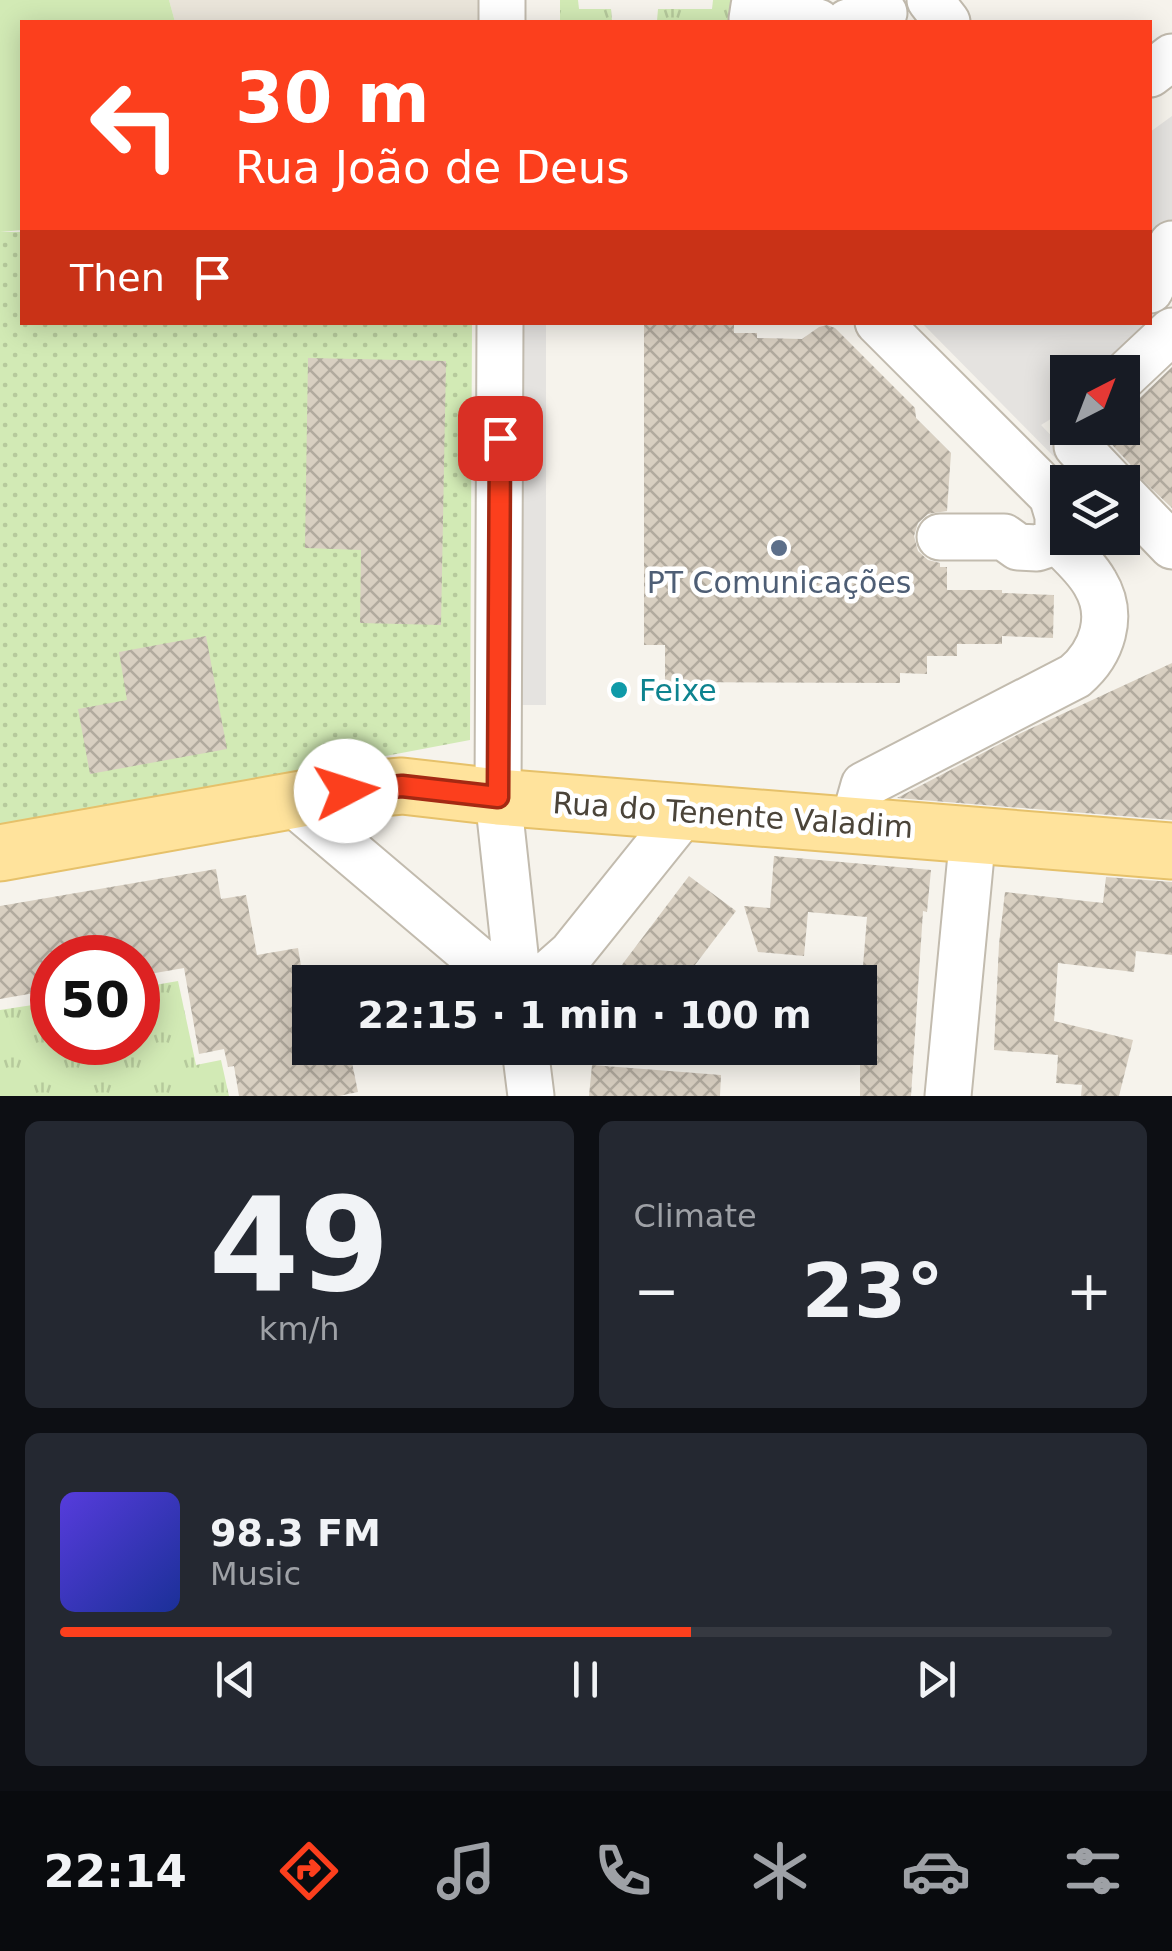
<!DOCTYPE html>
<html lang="en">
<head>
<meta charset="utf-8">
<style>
	body { margin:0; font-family:"DejaVu Sans",sans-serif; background:#242831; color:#f1f3f6; height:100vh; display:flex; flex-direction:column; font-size:38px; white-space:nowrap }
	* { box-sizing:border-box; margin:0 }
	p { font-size:32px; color:#9ea1a6 }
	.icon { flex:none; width:55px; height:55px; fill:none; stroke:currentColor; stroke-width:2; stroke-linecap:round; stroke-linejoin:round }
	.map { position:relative; height:1096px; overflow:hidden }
	.panel { display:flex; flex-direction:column; gap:25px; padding:25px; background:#0d0f14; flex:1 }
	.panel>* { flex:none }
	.guide { position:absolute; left:20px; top:20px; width:1132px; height:305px; border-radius:0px; box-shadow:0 5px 25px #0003; background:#fc3f1d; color:#fff; overflow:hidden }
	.needle { width:65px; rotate:42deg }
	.tools { position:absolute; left:1050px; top:355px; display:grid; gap:20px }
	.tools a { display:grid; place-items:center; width:90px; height:90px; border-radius:0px; background:#171b24; box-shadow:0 5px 25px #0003; font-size:50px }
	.speed { position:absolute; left:30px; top:935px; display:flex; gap:20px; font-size:50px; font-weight:700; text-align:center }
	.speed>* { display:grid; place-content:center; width:130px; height:130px; border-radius:50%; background:#171b24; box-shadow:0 5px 25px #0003; line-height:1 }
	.speed .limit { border:15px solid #d22; background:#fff; color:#111 }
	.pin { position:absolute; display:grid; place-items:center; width:85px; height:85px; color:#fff; margin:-42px; border-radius:20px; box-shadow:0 5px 15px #0006 }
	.me { position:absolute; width:110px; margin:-55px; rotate:85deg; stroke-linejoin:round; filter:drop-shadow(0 0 8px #0008) }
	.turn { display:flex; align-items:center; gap:35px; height:210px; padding:0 50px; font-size:45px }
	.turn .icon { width:130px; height:130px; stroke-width:2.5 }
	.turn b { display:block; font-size:70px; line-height:85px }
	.then { display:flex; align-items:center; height:95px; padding:0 50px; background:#0003; gap:20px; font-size:38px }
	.big { font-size:75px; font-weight:600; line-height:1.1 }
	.panel .card { flex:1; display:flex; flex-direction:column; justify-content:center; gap:15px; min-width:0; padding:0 35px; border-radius:15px; background:#242831 }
	.panel .dial { align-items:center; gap:0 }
	.dial b { font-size:130px; line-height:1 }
	.song { display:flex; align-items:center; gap:30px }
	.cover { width:120px; height:120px; border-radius:15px; background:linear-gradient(135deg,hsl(250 70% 55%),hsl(230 70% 35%)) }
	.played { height:10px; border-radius:5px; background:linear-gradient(90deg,#fc3f1d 60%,#363941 60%) }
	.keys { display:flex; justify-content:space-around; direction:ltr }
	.heat { display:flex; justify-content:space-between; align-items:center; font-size:55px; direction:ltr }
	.panel .tiles { flex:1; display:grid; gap:25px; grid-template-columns:1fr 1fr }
	.card:last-child { grid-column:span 2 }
	.trip { position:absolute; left:292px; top:965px; width:585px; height:100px; border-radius:0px; background:#171b24; box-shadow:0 5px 25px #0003; font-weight:600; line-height:100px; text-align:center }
	.tab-bar { display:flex; height:160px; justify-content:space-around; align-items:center; background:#090b0e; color:#9ea1a6 }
	.tab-bar .icon { width:70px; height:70px }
	.tab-bar .selected { color:#fc3f1d }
	.tab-bar b { font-size:45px; color:#f1f3f6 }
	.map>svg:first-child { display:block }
	.residential { fill:#eae5da }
	.grass { fill:url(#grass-tufts) }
	.park { fill:url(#park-dots) }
	.garden { fill:#d2eab5 }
	.parking { fill:#e5e3e0 }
	.building { fill:url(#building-cross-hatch) }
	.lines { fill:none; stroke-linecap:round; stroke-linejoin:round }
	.minor-casing { stroke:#c2bbae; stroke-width:49 }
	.major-casing { stroke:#e6c16a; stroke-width:59 }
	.minor { stroke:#fff; stroke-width:45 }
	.major { stroke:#ffe39c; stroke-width:55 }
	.route-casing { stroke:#a42913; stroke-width:25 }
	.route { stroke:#fc3f1d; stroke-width:18 }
	.service-dot { fill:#5c6f8a; stroke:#fff; stroke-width:4 }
	.culture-dot { fill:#0f9aa8; stroke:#fff; stroke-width:4 }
	.labels { text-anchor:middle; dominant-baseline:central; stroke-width:9; stroke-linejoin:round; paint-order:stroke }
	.service-label { font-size:30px; fill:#4e5e75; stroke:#fff }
	.culture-label { font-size:30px; fill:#0d838f; stroke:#fff; text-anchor:start }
	.street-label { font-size:30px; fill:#4b4439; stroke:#fff }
</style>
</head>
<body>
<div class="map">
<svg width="1172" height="1096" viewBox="0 0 1172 1096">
	<defs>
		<pattern id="grass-tufts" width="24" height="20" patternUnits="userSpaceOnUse" patternTransform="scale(2.5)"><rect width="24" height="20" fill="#d2eab5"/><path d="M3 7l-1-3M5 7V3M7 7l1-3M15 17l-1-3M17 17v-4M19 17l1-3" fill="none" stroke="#b6ca9c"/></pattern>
		<pattern id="park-dots" width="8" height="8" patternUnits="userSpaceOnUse" patternTransform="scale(2.5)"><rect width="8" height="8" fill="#d2eab5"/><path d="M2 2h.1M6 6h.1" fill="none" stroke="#b6ca9c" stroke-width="1.8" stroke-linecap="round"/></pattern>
		<pattern id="building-cross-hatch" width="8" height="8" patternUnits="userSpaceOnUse" patternTransform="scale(2.5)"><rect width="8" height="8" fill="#d8cfc1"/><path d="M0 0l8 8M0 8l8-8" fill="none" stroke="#b1aa9e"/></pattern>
	</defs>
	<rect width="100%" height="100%" fill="#f6f3ec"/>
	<path class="residential" d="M169,0H479V22H175Z"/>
	<path class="grass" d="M560,0H578L579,9H611L612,21H657L658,9H712L713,0H733L730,22H560Z
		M178,981L196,1065L221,1060L229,1096H0V1010L52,1002V1042H138V988Z"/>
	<path class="park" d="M0,232H22V322L472,323L470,740L0,829Z"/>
	<path class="garden" d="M0,0H169L175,22H22V230L0,232Z"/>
	<path class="parking" d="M1172,116V294L1148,347L1114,372H1068L1067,409L1041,425L1096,482H1079L922,323L1150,322V132Z
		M517,323H546V705H517Z"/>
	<path class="building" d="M644,322H734V333H757V338L802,339L819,327L827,325L835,328L915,408L916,418L951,453L947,511L928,514L918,523L914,536L918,551L928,560L940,563V567H947V590H1002V593L1054,595L1053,638L1002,636V644H957V656H927V674L900,673V683L665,682V645H644Z
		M308,358L446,361L441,625L360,623L361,550L305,548Z
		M1172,367V508L1134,472L1130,464L1104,436L1110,428H1122V415Z
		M206,636L227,749L90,774L78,709L127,700L119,652Z
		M1172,663V820L897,798L1021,733Z
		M774,856L931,870L927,912L923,911L911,1096H860V1003L867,917L808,912L804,956L758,952L744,906L770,908Z
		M216,869L221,899L246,895L257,955L298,948L310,1019V1048H349L358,1092L339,1096H239L234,1066L228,1067L224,1049L199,1054L184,968L138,976V958H52V990L0,999V906Z
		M689,876L736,911L682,982H609Z
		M1106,877L1172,882V955L1136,951L1134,972L1058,963L1054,1021L1133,1040L1119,1096H1081L1082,1085L1056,1083L1058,1055L994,1050L999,944L1005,892L1103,903Z
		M592,1065L721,1075L720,1096H589Z"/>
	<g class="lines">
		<defs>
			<path id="minor" d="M930,0L947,22
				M752,19L754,6L818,22
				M502,22V0
				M848,22L884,13
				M1150,74L1172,57
				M1150,290L1172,244
				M500,322L498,797L518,982
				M1122,378L1172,331
				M1078,428L1077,446L1111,482
				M1122,494L1172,546
				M940,537H1004L1018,547L1037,548L1058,541
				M292,802L483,964L512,982
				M853,824L864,785L1075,676C1102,653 1115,616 1095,583C1086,567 1071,554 1058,541V516L1052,496L878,322
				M530,982L546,976L571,954L685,812
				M525,1048L531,1096
				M948,1096L973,834"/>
			<path id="major" d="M0,853L346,791L402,786L498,797L1172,851"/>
		</defs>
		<use href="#minor" class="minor-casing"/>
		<use href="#major" class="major-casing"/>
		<use href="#minor" class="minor"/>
		<use href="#major" class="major"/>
	</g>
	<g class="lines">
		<defs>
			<path id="route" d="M346,791L402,786L498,797L500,438"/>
		</defs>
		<use href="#route" class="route-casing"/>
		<use href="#route" class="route"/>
	</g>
	<circle class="service-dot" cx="779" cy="548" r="10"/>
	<circle class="culture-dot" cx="619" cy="690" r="10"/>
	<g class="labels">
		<g class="service-label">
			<text x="779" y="582">PT Comunicações</text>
		</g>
		<g class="culture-label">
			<text x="639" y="690">Feixe</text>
		</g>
		<g class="street-label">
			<text transform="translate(733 815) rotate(4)">Rua do Tenente Valadim</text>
		</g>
	</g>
</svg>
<div class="tools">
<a><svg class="needle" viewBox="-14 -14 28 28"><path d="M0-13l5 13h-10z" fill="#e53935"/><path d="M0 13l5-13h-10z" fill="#9ea1a6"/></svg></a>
<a><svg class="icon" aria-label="layers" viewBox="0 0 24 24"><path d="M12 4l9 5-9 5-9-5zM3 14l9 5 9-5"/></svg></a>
</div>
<div class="speed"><div class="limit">50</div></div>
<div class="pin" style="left:500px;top:438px;background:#d93025"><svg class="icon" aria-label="arrive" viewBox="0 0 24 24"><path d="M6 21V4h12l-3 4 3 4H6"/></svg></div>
<svg class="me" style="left:346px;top:791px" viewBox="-20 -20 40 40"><circle r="19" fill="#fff"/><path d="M0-13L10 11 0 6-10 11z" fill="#fc3f1d"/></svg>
<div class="trip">22:15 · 1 min · 100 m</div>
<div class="guide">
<div class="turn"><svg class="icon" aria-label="left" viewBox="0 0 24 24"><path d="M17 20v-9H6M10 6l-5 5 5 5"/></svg><div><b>30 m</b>Rua João de Deus</div></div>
<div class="then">Then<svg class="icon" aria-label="arrive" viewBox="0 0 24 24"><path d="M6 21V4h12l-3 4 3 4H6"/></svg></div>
</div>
</div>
<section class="panel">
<div class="tiles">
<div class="card dial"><b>49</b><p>km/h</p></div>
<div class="card"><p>Climate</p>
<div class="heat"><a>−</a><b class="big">23°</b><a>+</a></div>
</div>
<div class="card">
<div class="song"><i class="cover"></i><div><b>98.3 FM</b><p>Music</p></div></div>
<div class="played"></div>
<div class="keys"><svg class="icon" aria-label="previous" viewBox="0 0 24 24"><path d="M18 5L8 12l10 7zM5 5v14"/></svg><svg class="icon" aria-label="pause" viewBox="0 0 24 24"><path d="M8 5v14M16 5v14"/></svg><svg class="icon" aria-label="next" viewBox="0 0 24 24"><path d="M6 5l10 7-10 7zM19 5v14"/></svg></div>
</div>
</div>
</section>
<nav class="tab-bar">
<b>22:14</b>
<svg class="icon selected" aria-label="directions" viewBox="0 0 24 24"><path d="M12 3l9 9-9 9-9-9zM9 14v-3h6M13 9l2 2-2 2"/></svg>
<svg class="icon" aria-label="music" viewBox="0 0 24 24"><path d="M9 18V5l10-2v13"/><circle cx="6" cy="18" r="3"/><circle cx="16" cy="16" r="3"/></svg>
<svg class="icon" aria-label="phone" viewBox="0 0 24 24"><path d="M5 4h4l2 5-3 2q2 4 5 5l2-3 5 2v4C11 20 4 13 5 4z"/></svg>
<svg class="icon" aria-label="climate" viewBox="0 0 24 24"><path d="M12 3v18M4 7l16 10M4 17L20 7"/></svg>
<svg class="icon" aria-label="car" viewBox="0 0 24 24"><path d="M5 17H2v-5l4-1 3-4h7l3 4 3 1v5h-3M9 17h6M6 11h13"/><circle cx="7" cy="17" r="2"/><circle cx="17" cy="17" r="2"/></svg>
<svg class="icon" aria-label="filters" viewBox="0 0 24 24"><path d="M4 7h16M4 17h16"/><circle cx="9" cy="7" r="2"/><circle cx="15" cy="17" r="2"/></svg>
</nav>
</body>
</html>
